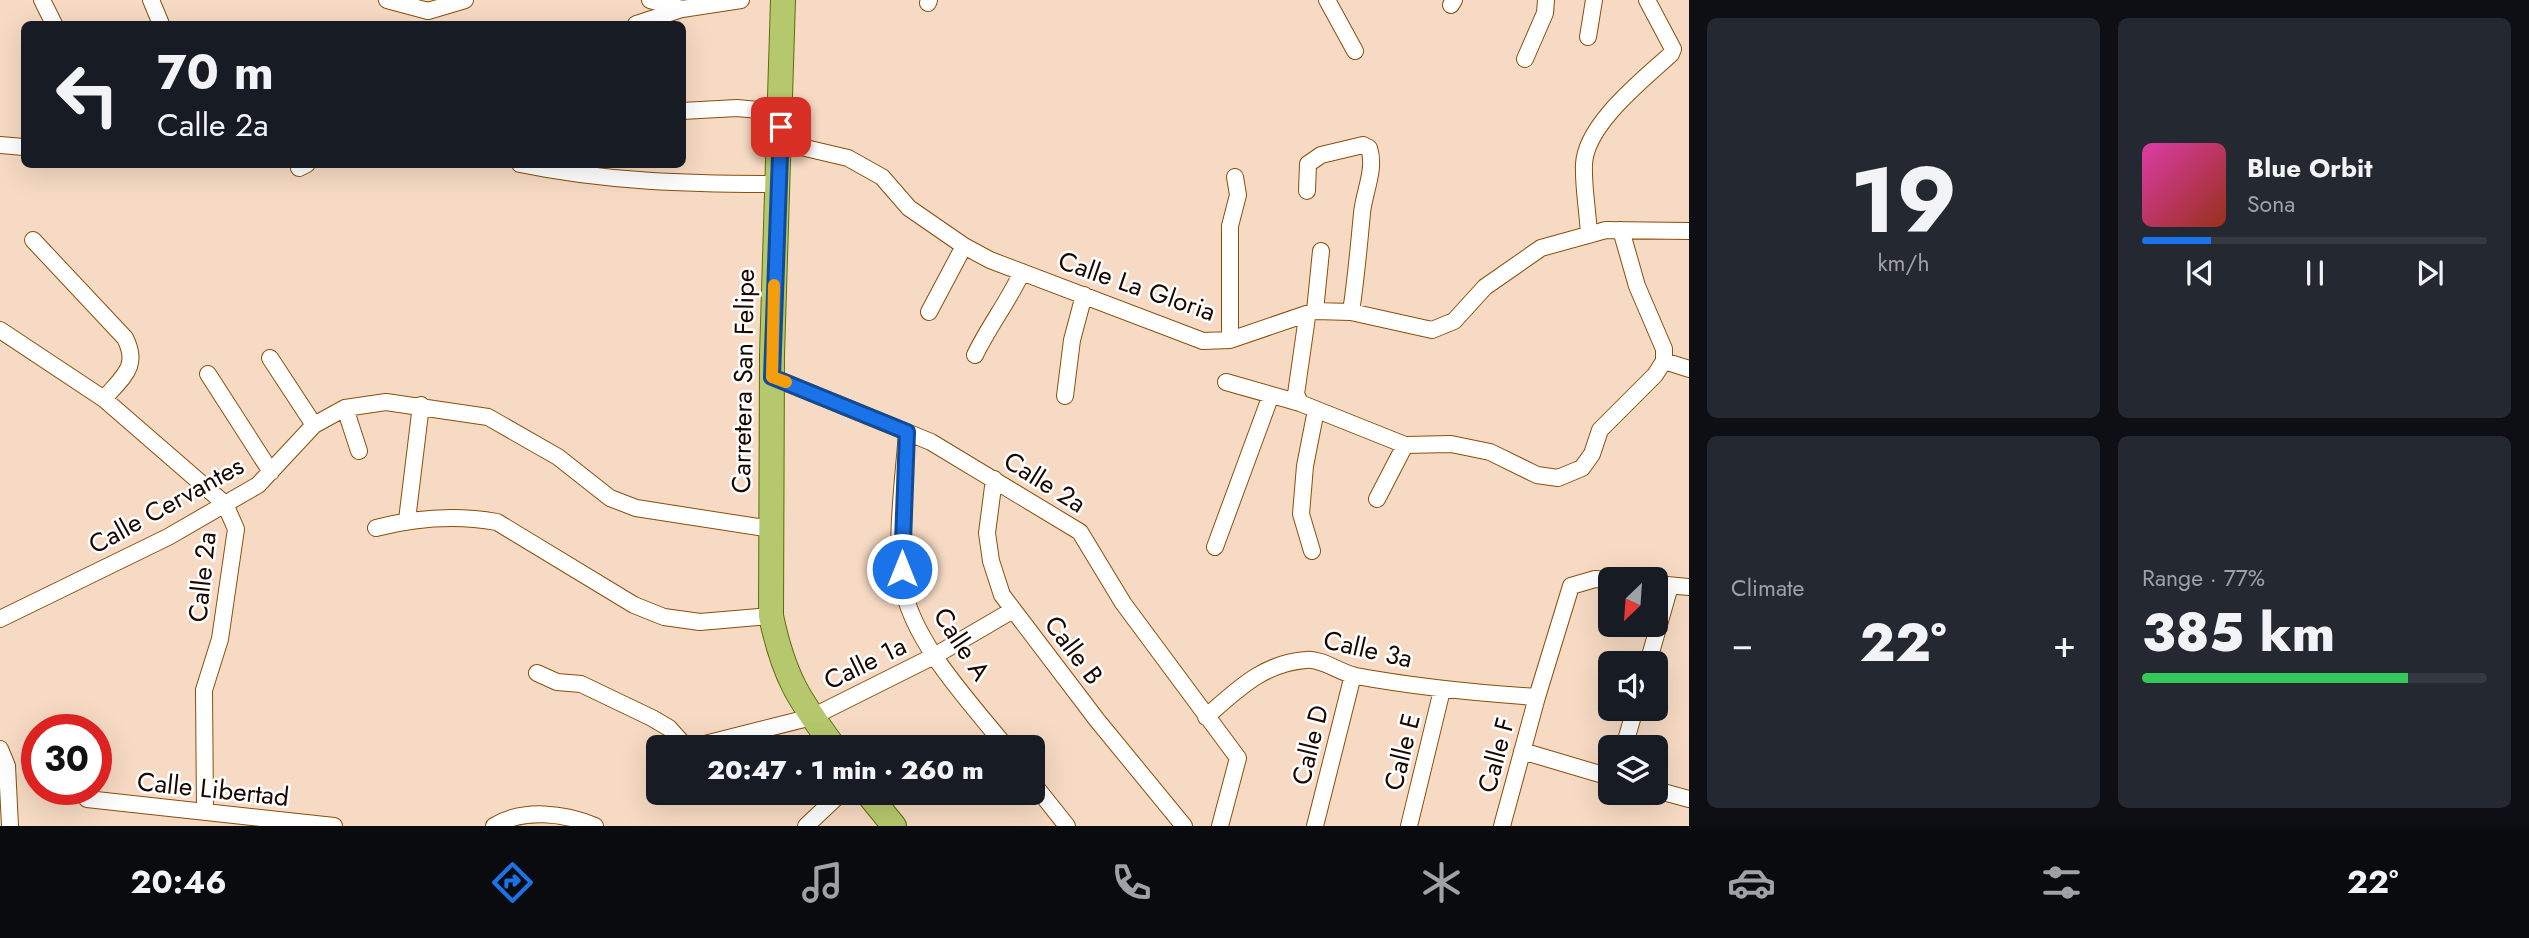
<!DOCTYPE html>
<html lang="en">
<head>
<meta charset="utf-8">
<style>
	body { margin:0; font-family:Jost,sans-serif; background:#242831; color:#f1f3f6; height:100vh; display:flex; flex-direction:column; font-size:26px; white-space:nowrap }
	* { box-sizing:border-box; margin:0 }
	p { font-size:23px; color:#9ea1a6 }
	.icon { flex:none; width:38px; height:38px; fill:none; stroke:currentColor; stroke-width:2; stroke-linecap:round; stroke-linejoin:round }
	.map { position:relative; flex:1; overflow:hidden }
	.sheet { display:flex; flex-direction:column; gap:18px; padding:18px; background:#0d0f14; width:840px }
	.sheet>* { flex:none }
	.guide { position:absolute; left:21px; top:21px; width:665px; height:147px; border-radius:10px; box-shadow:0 7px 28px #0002; background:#171b24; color:#f1f3f6; overflow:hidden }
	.needle { width:46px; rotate:205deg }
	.controls { position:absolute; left:1598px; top:567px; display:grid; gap:14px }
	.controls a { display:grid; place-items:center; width:70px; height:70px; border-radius:10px; background:#171b24; box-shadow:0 7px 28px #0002; font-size:35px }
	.speed { position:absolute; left:21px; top:714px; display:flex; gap:14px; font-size:35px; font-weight:700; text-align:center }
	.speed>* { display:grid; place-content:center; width:91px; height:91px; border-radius:50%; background:#171b24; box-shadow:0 7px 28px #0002; line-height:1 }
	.speed .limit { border:10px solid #d22; background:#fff; color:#111 }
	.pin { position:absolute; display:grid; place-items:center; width:60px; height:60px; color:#fff; margin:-30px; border-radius:14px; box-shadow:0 4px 10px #0006 }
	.me { position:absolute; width:77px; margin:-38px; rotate:0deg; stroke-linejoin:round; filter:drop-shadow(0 0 5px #0008) }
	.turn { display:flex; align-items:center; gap:24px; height:147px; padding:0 21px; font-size:32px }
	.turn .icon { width:91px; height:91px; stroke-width:2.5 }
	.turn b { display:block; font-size:49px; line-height:60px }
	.big { font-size:52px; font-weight:800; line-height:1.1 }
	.sheet .card { flex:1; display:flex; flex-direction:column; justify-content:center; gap:10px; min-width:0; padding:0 24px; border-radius:10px; background:#242831 }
	.sheet .dial { align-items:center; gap:0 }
	.dial b { font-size:91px; line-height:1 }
	.song { display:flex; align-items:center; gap:21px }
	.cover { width:84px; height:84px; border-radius:10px; background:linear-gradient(135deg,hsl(320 70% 55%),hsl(10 70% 35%)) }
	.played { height:7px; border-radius:4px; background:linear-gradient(90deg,#1a73e8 20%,#363941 20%) }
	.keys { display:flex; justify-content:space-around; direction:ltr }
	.heat { display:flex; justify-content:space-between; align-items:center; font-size:38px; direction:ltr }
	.charge { height:10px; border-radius:5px; background:linear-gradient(90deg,#34c759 77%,#363941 0) }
	.sheet .tiles { flex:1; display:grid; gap:18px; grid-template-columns:repeat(2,1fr) }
	.trip { position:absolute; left:646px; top:735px; width:399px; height:70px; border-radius:10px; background:#171b24; box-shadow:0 7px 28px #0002; font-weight:800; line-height:70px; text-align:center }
	.tab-bar { display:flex; height:112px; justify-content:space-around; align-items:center; background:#090b0e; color:#9ea1a6 }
	.tab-bar .icon { width:49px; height:49px }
	.tab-bar .selected { color:#1a73e8 }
	.tab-bar b { font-size:32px; color:#f1f3f6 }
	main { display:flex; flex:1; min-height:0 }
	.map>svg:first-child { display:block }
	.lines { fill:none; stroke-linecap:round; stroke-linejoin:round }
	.street-casing { stroke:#8a4f09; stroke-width:18 }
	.primary-casing { stroke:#606d08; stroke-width:26 }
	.street { stroke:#fff; stroke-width:16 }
	.primary { stroke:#b6c86d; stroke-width:24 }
	.route-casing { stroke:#114b97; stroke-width:18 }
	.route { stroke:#1a73e8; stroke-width:12 }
	.slow { stroke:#f59e0b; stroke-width:12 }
	.labels { text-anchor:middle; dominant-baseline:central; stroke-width:5; stroke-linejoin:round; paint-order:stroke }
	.street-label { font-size:26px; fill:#1a0800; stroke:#fff }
</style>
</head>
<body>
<main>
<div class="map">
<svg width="1689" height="826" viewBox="0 0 1689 826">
	<rect width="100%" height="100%" fill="#f6dac3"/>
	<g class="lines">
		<defs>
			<path id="street" d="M42,0L54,24
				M151,0L161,24
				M387,0L428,11L465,0
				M650,0L682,9L741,0
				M1327,0L1355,51
				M928,3L929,0
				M1451,5L1454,0
				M636,24L682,9
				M1588,37L1594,0
				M1525,59L1545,13L1546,0
				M682,111L737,108L781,112
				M780,142L848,158L882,177L909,208L964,246L990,260L1203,341L1230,340L1315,311L1351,312L1432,330L1454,321L1485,287L1541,248L1606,230L1689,231
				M0,145L24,147
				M520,164C606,182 691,184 778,184
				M299,168L307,164
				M1307,191L1308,164L1321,155L1363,145L1369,148C1376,169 1364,192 1362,213C1359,246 1356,279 1351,312
				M1589,235C1588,212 1583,187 1584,164C1586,124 1643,80 1671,54L1673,49L1647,0
				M33,240L125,338C140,367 122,377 104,399
				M1315,311L1321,251
				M929,312L964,246
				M1307,317L1296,394L1300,403L1405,445L1451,444L1490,452L1537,475L1558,478L1582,468L1592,454L1600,430L1655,375L1664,361V349L1637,286L1621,230
				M0,330L104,399L225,504L236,529L220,639L204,690L205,812
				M1230,340V226L1238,195L1235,177
				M975,355C989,326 1008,302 1022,272
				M270,358L314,425
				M1664,361L1689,369
				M208,374L271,472
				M772,377L931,442L1080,532L1123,603L1238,758L1220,826
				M1226,382L1300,403
				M1065,396L1072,340L1084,295
				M345,408L359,451
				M907,432C904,476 894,544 903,587C914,644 970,702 1006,747
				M994,479L987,533L991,561L1002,595L1097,720L1184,826
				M1377,499L1405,445
				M407,520L421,405
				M376,528C415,518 457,515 497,522L634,605L664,617L700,622L771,616
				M1215,547L1271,395
				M1312,551L1301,514L1305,466L1316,410
				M1656,584L1689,587
				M0,619L168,537L258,485L314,425L345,408L386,402L488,417L558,457L610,498L636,508L771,529
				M1648,663L1670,586
				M537,673L557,682L581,684L652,718L669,728L686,747
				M1206,717C1237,690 1263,663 1306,660C1322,658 1340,673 1356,676C1416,687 1476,693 1537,697
				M693,747L812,717L936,655L1013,610
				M1624,747L1635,709
				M0,749L7,766L10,826
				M1522,751L1610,777
				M1032,782L1067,826
				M1656,790L1689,799
				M87,799L334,826
				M494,826C523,808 565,813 595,826
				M806,826L841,793
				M1315,826L1353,675
				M1409,826L1442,690
				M1502,826L1537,697L1571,586L1595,579L1610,580"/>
			<path id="primary" d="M783,0L772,355L771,616C784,677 798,698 834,747
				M867,793L894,826"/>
		</defs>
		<use href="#street" class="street-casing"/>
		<use href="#primary" class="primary-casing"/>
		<use href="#street" class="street"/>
		<use href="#primary" class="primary"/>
	</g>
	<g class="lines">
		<defs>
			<path id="route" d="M781,127L772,377L907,432L902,569"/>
		</defs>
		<use href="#route" class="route-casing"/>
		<use href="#route" class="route"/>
		<path class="slow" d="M774,285L772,377L786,382"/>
	</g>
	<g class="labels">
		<g class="street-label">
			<text transform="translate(1137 286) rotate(19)">Calle La Gloria</text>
			<text transform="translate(743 381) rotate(-89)">Carretera San Felipe</text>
			<text transform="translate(1045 482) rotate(32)">Calle 2a</text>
			<text transform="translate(166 505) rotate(-29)">Calle Cervantes</text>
			<text transform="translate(202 577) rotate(-84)">Calle 2a</text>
			<text transform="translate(962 644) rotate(57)">Calle A</text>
			<text transform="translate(1368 649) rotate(13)">Calle 3a</text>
			<text transform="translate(1074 650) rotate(53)">Calle B</text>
			<text transform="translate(865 663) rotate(-26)">Calle 1a</text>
			<text transform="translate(1310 745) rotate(-76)">Calle D</text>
			<text transform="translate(1402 752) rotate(-76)">Calle E</text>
			<text transform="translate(1496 755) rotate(-75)">Calle F</text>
			<text transform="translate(213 789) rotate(6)">Calle Libertad</text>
		</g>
	</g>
</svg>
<div class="controls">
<a><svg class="needle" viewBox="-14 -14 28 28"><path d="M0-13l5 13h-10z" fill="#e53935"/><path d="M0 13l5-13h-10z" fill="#9ea1a6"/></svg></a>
<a><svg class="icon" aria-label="sound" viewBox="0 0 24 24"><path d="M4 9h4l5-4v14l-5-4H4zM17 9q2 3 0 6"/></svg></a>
<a><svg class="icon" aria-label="layers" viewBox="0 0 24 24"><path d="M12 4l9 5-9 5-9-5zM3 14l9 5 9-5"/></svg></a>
</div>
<div class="speed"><div class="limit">30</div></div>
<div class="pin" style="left:781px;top:127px;background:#d93025"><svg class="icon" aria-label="arrive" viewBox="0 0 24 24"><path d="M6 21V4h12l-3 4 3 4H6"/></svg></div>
<svg class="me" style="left:902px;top:569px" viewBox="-20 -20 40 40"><circle r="17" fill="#1a73e8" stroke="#fff" stroke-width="3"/><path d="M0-11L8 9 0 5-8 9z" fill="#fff"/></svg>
<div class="trip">20:47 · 1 min · 260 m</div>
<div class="guide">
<div class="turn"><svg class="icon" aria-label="left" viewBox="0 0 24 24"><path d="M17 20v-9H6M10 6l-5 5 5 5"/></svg><div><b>70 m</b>Calle 2a</div></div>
</div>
</div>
<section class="sheet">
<div class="tiles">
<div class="card dial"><b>19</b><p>km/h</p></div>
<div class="card">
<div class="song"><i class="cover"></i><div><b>Blue Orbit</b><p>Sona</p></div></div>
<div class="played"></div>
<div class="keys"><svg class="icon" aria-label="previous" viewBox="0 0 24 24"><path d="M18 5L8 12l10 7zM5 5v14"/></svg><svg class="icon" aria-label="pause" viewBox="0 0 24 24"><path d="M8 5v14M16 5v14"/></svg><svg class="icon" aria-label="next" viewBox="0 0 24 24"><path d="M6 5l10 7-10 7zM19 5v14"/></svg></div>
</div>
<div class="card"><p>Climate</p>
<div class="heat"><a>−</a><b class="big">22°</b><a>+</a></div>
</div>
<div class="card"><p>Range · 77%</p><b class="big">385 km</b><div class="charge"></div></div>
</div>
</section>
</main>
<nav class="tab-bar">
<b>20:46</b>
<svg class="icon selected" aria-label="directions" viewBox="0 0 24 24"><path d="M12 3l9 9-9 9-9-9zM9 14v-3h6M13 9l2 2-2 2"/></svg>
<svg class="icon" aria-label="music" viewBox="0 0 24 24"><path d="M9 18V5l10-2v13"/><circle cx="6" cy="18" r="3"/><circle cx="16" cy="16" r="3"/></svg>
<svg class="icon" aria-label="phone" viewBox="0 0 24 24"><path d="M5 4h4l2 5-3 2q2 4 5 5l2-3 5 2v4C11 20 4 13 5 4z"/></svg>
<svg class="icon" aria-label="climate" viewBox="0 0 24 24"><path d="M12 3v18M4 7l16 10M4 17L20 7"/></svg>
<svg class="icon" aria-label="car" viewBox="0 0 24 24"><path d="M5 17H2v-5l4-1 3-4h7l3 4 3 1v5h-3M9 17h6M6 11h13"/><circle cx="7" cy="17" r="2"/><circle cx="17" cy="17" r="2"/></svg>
<svg class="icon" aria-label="filters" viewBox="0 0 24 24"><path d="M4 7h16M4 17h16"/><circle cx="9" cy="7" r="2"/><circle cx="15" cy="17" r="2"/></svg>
<b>22°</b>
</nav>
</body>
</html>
